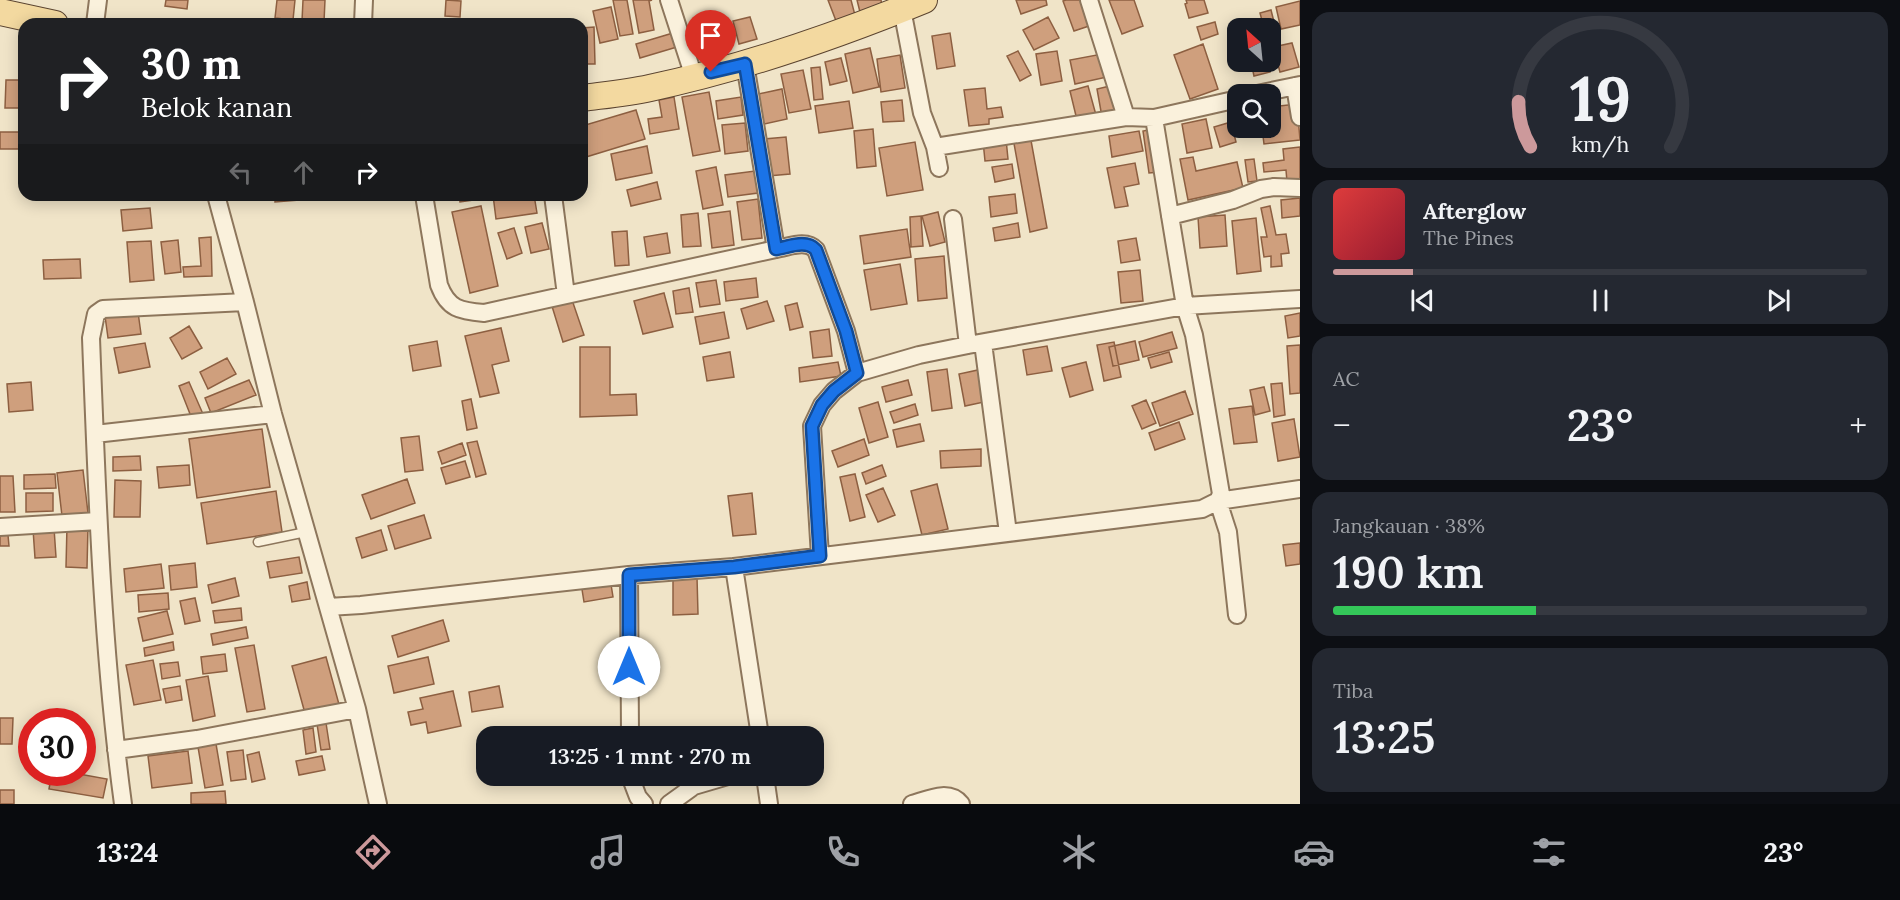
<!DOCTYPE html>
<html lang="id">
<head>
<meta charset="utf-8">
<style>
	body { margin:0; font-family:Lora,serif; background:#242831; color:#f1f3f6; height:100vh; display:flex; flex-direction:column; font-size:22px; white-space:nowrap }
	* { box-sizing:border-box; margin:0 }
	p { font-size:20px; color:#9ea1a6 }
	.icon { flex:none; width:33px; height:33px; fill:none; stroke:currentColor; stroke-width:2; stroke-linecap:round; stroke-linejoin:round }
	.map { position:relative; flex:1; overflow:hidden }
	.details { display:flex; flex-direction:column; gap:12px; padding:12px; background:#0d0f14; width:600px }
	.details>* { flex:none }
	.banner { position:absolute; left:18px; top:18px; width:570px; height:183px; border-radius:18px; box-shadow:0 3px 15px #0003; background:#202124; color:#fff; overflow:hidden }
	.needle { width:39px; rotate:333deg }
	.controls { position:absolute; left:1227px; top:18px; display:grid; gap:12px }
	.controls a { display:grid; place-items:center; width:54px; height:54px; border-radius:12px; background:#171b24; box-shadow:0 3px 15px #0003; font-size:30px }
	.speed { position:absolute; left:18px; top:708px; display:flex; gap:12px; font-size:30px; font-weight:700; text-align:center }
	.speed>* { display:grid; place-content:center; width:78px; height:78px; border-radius:50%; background:#171b24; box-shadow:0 3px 15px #0003; line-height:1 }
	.speed .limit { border:9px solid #d22; background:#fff; color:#111 }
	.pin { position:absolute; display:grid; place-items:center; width:51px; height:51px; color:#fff; margin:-62px -26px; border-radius:50% 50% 50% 0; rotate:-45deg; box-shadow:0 0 6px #0007 }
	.pin .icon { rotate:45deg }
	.me { position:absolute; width:66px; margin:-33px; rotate:0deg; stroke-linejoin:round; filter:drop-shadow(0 0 4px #0008) }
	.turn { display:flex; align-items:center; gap:21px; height:126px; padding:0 24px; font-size:27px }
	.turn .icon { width:78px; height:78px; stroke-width:2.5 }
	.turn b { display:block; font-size:42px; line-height:51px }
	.lanes { display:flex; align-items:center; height:57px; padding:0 24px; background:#0003; justify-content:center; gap:30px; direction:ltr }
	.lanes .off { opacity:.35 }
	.big { font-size:45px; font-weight:600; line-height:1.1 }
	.details .tile { flex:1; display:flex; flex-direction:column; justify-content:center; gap:9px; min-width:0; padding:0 21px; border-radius:18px; background:#242831 }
	.details .dial { align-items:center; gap:0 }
	.dial svg { height:156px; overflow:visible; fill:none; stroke:#363941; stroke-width:7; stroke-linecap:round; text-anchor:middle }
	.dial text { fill:#f1f3f6; stroke:none }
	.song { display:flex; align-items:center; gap:18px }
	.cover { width:72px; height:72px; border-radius:9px; background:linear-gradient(135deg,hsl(0 70% 55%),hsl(350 70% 35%)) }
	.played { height:6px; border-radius:3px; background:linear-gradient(90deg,#cc999b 15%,#363941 15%) }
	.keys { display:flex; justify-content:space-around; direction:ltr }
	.heat { display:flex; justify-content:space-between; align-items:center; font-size:33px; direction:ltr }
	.charge { height:9px; border-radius:4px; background:linear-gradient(90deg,#34c759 38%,#363941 0) }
	.trip { position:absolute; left:476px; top:726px; width:348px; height:60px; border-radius:18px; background:#171b24; box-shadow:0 3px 15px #0003; font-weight:600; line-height:60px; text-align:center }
	.menu { display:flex; height:96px; justify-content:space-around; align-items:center; background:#090b0e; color:#9ea1a6 }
	.menu .icon { width:42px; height:42px }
	.menu .on { color:#cc999b }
	.menu b { font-size:27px; color:#f1f3f6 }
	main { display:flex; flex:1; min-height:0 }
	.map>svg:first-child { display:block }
	.building { fill:#cf9f7d; stroke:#8d5f41; stroke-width:1.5 }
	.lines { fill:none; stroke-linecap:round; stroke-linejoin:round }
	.service-casing { stroke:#8d765c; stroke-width:11 }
	.minor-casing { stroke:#8d765c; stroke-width:20 }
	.primary-casing { stroke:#5b4430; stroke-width:28 }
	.service { stroke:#faf1dc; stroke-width:8 }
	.minor { stroke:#faf1dc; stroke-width:16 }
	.primary { stroke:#f3d9a0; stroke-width:26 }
	.route-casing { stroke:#114b97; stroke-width:15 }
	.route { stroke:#1a73e8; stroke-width:10 }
</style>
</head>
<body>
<main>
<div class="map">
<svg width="1300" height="804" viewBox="0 0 1300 804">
	<rect width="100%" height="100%" fill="#f0e4c8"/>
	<path class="building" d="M166,0H188L187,9L165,6Z
		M277,0H295L293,20L275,18Z
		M303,0H325L324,22L302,21Z
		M446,0L461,1L460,17L445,16Z
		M613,0H627L633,34L620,36Z
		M633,0H652L649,1L654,30L639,33Z
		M828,0H851L856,19L838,26Z
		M857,0H881L882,6L860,12Z
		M1016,0H1046L1047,5L1021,14Z
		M1066,0H1086L1095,24L1074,31L1063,1Z
		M1109,0H1134L1143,26L1122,34Z
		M1186,0H1204L1208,13L1189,18L1185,4L1187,3Z
		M1300,1V25L1281,29L1276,7Z
		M611,7L618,39L600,43L593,11Z
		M1271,10L1277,34L1270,36V28H1264L1260,13Z
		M750,17L757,39L739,44L733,21Z
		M1048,17L1059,38L1034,50L1023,30Z
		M1215,22L1218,34L1201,40L1197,27Z
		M594,27L595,64H582V28Z
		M673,33L677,47L640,58L636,44Z
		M950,33L955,66L937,69L932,36Z
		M727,34L730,48L703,55L699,41Z
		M1292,43L1299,67L1280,72L1273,47Z
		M1203,44L1218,89L1190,99L1174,55Z
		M870,48L879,87L853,93L845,54Z
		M1018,51L1031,75L1020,81L1007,56Z
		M1057,51L1062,81L1041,85L1036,54Z
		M1102,54L1107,77L1075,84L1070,60Z
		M900,55L905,88L881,92L877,59Z
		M841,58L847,81L830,85L825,62Z
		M1251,62H1268L1270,72L1254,76Z
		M820,67L823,99L814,100L811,68Z
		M803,70L811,109L789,113L781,74Z
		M6,80H24V149H0V132H19L20,108H5Z
		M1088,86L1096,115L1077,120L1070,91Z
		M1110,86L1115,114L1102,117L1097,89Z
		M985,88L987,109L1001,107L1003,117L989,119V124L969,126L964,90Z
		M782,89L787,119L760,125L754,95Z
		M709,92L720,151L693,156L682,97Z
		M674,97L679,129L650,134L648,119L662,117L659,100Z
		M741,97L743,115L718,119L716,101Z
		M902,100L904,121L883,122L881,102Z
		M849,101L853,128L819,133L815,106Z
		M1297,104L1300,140L1264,144L1262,128H1270V107Z
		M636,110L645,139L586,157L582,144V126Z
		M1206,119L1212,148L1187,153L1182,124Z
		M1231,122L1236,142L1220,147L1214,127Z
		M745,123L748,151L725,154L722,125Z
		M873,129L876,166L857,168L854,131Z
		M1154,129L1160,172L1149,173L1143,131Z
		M1139,131L1143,151L1112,157L1109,136Z
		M1030,135L1047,228L1030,232L1013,138Z
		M786,137L790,174L768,176L764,139Z
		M1006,139L1008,159L985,161L983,141Z
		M915,142L923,190L887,196L879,148Z
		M647,146L652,173L616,180L611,154Z
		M1300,147V181L1287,182L1286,170L1264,172L1263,163L1284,160L1283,149Z
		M1193,157L1196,171L1237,162L1243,188L1188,200L1180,159Z
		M1254,159L1257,181L1248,182L1245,160Z
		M1135,163L1139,184L1124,187L1128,206L1115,208L1107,168Z
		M1012,164L1014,178L995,182L992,167Z
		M716,167L723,205L703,209L696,171Z
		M755,171L758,193L728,197L725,175Z
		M657,182L661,199L631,206L627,190Z
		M1015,194L1017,213L991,217L989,197Z
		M275,195H299V200L275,202Z
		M459,195H480V199L460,202Z
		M493,195H534L537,213L496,219Z
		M1300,198V216L1282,218L1281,200Z
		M758,199L762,238L742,240L737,202Z
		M481,206L498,286L470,293L452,212Z
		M1270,206L1276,235L1286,234L1289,253L1281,254L1282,266L1271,267V256L1264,257L1261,237H1267L1261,208Z
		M150,208L152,228L123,231L121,210Z
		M730,211L734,245L712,248L708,214Z
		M938,212L945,242L930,246L922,216Z
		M698,213L701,246L683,247L681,215Z
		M1225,215L1227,246L1200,248L1198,217Z
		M921,216L923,246L911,247L910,217Z
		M1256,218L1261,271L1237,274L1232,221Z
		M542,223L549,249L531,253L525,227Z
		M1018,223L1020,237L995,241L993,228Z
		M514,228L522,253L507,259L498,233Z
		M907,229L911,257L864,264L860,236Z
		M627,231L629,265L615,266L612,232Z
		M667,233L670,253L647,257L644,237Z
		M211,237L212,276L184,277L183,267L201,266L199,238Z
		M1136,238L1140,260L1121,263L1118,241Z
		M178,240L181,272L165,274L161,242Z
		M151,241L154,280L130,282L127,242Z
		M944,256L947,298L918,301L915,259Z
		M80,259L81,278L44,279L43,260Z
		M900,264L907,304L871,310L864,270Z
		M1140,270L1143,301L1121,303L1118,272Z
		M756,278L758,297L726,301L724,282Z
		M716,280L720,304L700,307L696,283Z
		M689,288L693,312L676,314L673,291Z
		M664,293L673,327L643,334L634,301Z
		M571,297L584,335L563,342L551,303Z
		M767,301L774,321L747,329L741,309Z
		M797,303L803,327L790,330L785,306Z
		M138,312L141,334L108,338L105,316Z
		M724,312L729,338L700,344L695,317Z
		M1300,313V336L1288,338L1285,316Z
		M189,326L202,348L182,359L170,338Z
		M501,328L509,361L492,365L499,393L480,397L465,336Z
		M829,329L832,356L813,358L810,332Z
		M1172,332L1177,348L1143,357L1139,342Z
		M437,341L441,366L413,371L409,346Z
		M1135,341L1139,360L1113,366L1109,347Z
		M1114,342L1121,377L1104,381L1097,345Z
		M145,343L150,367L119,373L114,348Z
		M1300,345V393L1290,394L1287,346Z
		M1047,346L1052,371L1027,375L1023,350Z
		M580,347H610V395L636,394L637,415L580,417Z
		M730,352L734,377L707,381L703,357Z
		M1169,352L1172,362L1151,368L1148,358Z
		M227,358L236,374L208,389L200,372Z
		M838,362L841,376L800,382L799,368Z
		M1086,362L1093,390L1070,397L1062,368Z
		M947,369L952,408L932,411L927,372Z
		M978,370L984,402L965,406L959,374Z
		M249,380L256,395L211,413L205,398Z
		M908,380L912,395L886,402L882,387Z
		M31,382L33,410L9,412L7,384Z
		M189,382L203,414L192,419L179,386Z
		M1282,383L1285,415L1274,417L1271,384Z
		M1264,387L1270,411L1255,415L1250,390Z
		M1185,391L1193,414L1160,426L1152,403Z
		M471,399L477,428L467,430L462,401Z
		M1146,400L1156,423L1142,429L1132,406Z
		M878,402L888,437L869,443L859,408Z
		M915,404L918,415L894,423L890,412Z
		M1252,406L1257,442L1234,444L1229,409Z
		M1294,419L1300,457L1278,461L1272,423Z
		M1179,422L1185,439L1155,450L1149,433Z
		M920,424L924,441L897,447L893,430Z
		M262,429L270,487L197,498L189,439Z
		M419,436L423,470L405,472L401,438Z
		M864,439L869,455L838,467L832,451Z
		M477,441L486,474L476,477L467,443Z
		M462,443L466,455L442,464L438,452Z
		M981,449V466L941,468L940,451Z
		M140,456L141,470L113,471V457Z
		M465,461L470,477L446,484L441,468Z
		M189,465L190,485L159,488L157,467Z
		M882,465L886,476L866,484L862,473Z
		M83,470L88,513L62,516L57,473Z
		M55,474L56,488L24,489V475Z
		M855,474L865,517L850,521L840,477Z
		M0,476H13L15,512H0Z
		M407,479L415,503L371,519L362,495Z
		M115,480L141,481L140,517H114Z
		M937,484L948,529L922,535L911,491Z
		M883,488L895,515L878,522L866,495Z
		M276,491L282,532L207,544L201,503Z
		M26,493H53V511L26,512Z
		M752,493L756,534L733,536L728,496Z
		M424,515L431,538L395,549L388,526Z
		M67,526H88L87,568L66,567Z
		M54,528L56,557L35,558L33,529Z
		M381,530L387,550L362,558L356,538Z
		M0,535H8L9,546H0Z
		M1300,543V564L1286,566L1283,545Z
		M299,557L302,573L270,578L267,562Z
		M195,563L197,587L171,590L169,566Z
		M161,564L164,588L126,592L124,569Z
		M697,577L698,614L673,615V578Z
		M235,578L239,596L212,603L208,585Z
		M610,578L613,597L584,602L581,583Z
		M307,582L310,599L292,602L289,586Z
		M168,593L169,609L139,612L138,595Z
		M195,598L200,621L185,624L180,601Z
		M241,608L242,620L215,623L213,611Z
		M167,611L173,634L143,641L138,618Z
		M443,620L449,641L398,657L392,636Z
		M246,627L248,638L213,645L211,634Z
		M173,642L174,650L145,656L144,648Z
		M254,645L265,709L247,712L235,648Z
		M225,654L227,671L203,674L201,657Z
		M326,657L340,708L306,717L292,666Z
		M428,657L434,684L394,693L388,666Z
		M153,660L161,700L134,705L126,665Z
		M178,662L180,676L162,679L160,664Z
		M208,676L215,716L193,721L186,680Z
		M180,686L182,700L166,703L163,689Z
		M499,686L503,707L472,712L469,692Z
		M453,691L461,726L428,733L426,722L411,725L408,712L423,709L420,698Z
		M0,718H13L12,744H0Z
		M326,723L330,749L321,750L317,724Z
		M313,728L316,752L306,754L303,730Z
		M216,744L223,785L205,788L198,747Z
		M243,750L246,779L231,781L227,752Z
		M188,751L192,783L152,788L148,756Z
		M259,752L265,779L252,782L247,755Z
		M322,756L325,770L299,775L296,761Z
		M52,772H68L107,779L103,798L49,789Z
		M0,790H14V804H0Z
		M225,791L226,804H191V793Z"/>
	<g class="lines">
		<defs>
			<path id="service" d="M258,542L306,532"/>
			<path id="minor" d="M669,0L694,77
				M902,9L922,113L935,147L939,168
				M95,24L98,0
				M363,24L364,0
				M745,64L776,249
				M1295,86L1300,117
				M1257,94L1300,85
				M1154,118L1238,99
				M935,147L1126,117
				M216,195L245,302L273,414L357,709L378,804
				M424,195L439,285C448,309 460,311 484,313L776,249C789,247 806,239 816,250L846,331L857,373
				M553,195L566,295
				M1170,216L1233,200L1261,189L1274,187L1300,188
				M953,219L968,345
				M983,343L1008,533
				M95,434L273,414
				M0,527L98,521
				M820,556L812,426L822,405L834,391L857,373L919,355L968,345L1185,306L1300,299
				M734,567L760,736
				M629,575L630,736
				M328,607L361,605L629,575L734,567L1202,509L1218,501L1221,494L1194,335L1185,306L1176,252L1154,118L1126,117L1089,0
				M1237,615L1228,532L1218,501L1300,489
				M116,750L197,739L357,709
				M630,776L638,797L644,804
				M765,776L769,804
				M123,804C102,649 97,494 91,338L96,314L103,309L245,302
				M669,804L694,786L728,776
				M912,804C929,799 949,789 961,804"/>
			<path id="primary" d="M0,12L55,24
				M582,98C605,95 628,93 650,88C744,68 836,36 924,0"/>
		</defs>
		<use href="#service" class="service-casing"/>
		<use href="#minor" class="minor-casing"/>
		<use href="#primary" class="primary-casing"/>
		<use href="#service" class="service"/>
		<use href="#minor" class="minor"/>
		<use href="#primary" class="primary"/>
	</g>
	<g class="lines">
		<defs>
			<path id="route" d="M629,667V575L734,567L820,556L812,426L822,405L834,391L857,373L846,331L816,250C806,239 789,247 776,249L745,64L711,72"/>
		</defs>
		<use href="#route" class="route-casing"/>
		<use href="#route" class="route"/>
	</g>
</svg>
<div class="controls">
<a><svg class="needle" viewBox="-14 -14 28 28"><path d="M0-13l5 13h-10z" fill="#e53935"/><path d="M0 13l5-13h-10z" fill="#9ea1a6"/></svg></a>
<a><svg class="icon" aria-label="search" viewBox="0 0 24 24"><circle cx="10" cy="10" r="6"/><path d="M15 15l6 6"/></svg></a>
</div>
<div class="speed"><div class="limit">30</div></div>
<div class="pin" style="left:711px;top:72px;background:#d93025"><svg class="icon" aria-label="arrive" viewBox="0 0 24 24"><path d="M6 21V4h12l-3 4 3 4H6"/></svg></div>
<svg class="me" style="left:629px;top:667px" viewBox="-20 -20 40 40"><circle r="19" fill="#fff"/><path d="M0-13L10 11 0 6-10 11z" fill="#1a73e8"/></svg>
<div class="trip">13:25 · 1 mnt · 270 m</div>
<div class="banner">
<div class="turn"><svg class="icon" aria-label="right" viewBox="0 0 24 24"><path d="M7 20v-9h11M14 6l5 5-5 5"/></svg><div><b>30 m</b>Belok kanan</div></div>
<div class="lanes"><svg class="icon off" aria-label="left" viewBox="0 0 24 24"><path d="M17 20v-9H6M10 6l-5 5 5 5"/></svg><svg class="icon off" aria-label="ahead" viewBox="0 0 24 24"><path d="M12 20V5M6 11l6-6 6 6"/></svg><svg class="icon" aria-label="right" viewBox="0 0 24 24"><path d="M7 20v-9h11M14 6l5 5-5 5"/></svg></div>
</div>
</div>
<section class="details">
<div class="tile dial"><svg viewBox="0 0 100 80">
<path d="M14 69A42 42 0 1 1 86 69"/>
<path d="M14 69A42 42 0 0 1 8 46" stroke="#cc999b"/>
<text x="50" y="56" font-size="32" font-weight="700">19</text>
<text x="50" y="72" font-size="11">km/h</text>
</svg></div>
<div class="tile">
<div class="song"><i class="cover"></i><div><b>Afterglow</b><p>The Pines</p></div></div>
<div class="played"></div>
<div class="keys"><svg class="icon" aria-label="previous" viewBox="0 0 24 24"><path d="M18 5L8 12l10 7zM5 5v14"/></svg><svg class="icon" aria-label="pause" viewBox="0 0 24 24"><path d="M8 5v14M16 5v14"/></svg><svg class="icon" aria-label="next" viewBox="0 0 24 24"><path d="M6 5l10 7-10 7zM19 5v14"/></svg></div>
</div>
<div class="tile"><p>AC</p>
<div class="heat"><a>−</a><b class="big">23°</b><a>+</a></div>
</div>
<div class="tile"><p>Jangkauan · 38%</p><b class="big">190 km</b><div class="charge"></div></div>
<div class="tile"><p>Tiba</p><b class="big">13:25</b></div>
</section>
</main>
<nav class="menu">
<b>13:24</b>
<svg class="icon on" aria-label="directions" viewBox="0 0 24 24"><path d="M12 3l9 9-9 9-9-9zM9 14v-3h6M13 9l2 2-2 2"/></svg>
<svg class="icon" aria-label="music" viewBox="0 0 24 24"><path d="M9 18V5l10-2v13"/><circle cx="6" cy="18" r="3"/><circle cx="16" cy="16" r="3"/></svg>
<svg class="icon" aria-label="phone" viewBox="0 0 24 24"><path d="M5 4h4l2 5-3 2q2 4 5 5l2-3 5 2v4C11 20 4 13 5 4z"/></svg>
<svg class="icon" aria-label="climate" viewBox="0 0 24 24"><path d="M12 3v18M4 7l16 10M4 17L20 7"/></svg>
<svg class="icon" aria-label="car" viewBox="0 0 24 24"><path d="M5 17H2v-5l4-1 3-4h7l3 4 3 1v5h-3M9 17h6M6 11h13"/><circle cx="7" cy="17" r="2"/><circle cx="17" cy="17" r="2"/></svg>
<svg class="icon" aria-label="filters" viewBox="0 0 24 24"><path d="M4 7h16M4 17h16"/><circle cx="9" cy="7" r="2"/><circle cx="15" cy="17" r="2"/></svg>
<b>23°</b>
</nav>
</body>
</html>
